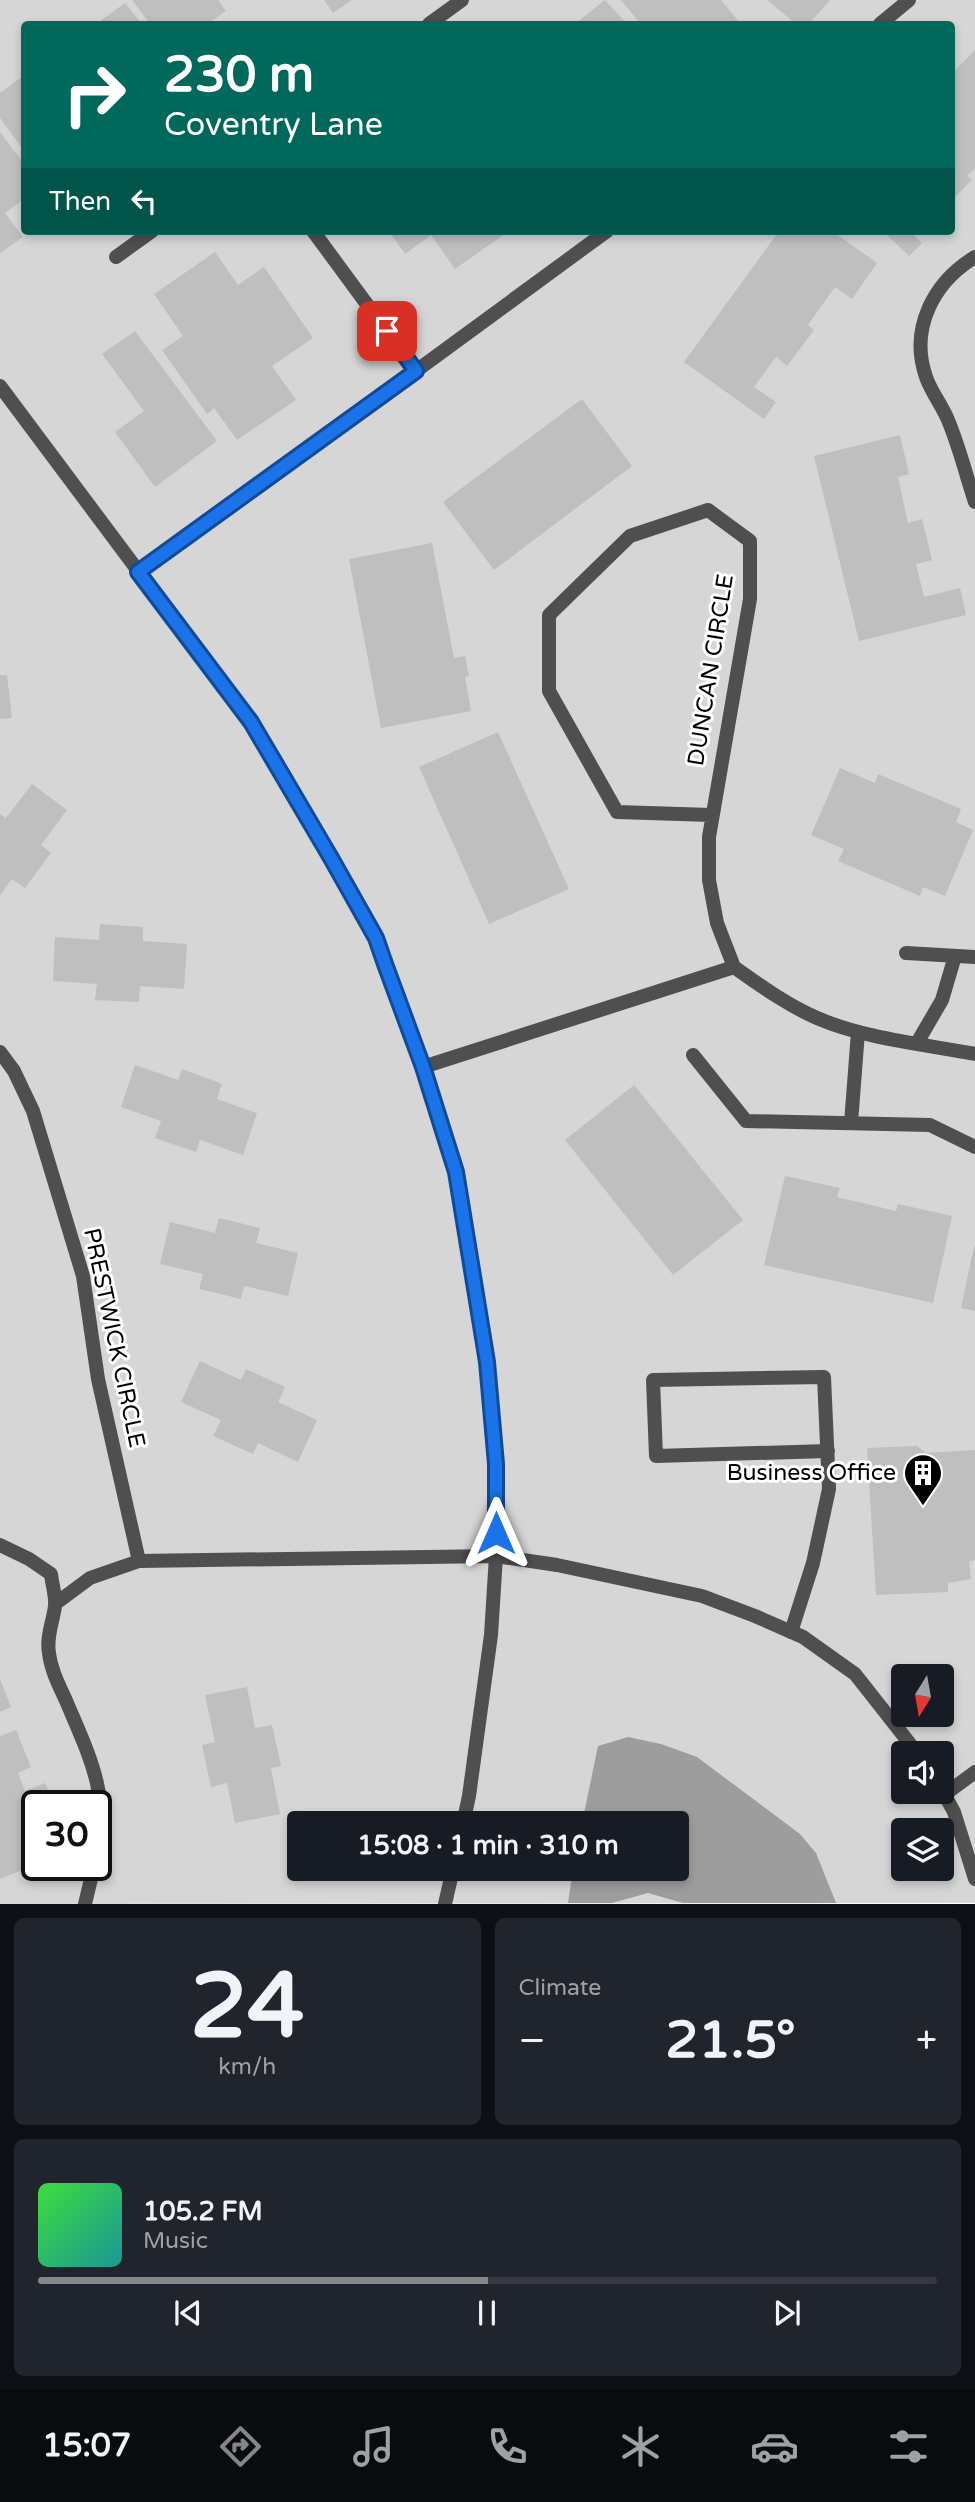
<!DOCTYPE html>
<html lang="en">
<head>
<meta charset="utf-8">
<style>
	body { margin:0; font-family:"Varela Round",sans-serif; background:#20242c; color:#f1f3f6; height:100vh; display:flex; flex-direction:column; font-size:26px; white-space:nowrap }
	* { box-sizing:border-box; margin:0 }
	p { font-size:23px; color:#9ea1a6 }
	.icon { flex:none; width:38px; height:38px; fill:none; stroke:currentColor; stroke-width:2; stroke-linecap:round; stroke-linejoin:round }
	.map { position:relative; height:1904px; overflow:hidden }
	.panel { display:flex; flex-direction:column; gap:14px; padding:14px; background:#0d0f14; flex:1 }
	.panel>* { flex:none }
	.banner { position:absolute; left:21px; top:21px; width:934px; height:214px; border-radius:7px; box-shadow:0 4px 10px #0003; background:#00695c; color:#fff; overflow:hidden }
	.needle { width:46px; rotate:191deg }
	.fabs { position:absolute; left:891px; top:1664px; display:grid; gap:14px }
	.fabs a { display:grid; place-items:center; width:63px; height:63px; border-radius:7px; background:#171b24; box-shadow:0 4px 10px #0003; font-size:35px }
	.speed { position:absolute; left:21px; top:1790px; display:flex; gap:14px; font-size:35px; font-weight:700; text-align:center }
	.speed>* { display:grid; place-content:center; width:91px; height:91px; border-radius:50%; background:#171b24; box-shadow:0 4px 10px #0003; line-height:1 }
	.speed .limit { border:4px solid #111; border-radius:10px; background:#fff; color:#111 }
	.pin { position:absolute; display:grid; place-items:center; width:60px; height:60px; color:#fff; margin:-30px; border-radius:14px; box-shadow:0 4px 10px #0006 }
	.me { position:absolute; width:77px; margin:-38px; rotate:0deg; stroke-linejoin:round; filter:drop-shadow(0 0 5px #0008) }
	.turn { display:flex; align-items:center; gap:24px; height:147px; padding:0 28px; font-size:32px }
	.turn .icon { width:91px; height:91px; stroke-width:2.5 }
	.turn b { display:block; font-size:49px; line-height:60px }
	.then { display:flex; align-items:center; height:66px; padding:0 28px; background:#0003; gap:14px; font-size:26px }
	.big { font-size:52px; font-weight:800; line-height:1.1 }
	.panel .tile { flex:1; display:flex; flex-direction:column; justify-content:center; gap:10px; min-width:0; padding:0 24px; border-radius:10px; background:#20242c }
	.panel .dial { align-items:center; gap:0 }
	.dial b { font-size:91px; line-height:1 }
	.song { display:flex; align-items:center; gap:21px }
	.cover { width:84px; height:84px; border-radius:10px; background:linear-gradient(135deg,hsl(120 70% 55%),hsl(180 70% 35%)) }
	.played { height:7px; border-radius:4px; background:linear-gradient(90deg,#858687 50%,#363941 50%) }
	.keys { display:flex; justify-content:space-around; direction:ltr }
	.heat { display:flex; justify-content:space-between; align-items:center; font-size:38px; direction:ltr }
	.panel .tiles { flex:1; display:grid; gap:14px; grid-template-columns:1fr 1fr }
	.tile:last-child { grid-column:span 2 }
	.trip { position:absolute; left:287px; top:1811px; width:402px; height:70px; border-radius:7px; background:#171b24; box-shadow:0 4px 10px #0003; font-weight:800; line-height:70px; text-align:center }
	.dock { display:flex; height:112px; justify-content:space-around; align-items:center; background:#090b0e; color:#9ea1a6 }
	.dock .icon { width:49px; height:49px }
	.dock .on { color:#858687 }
	.dock b { font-size:32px; color:#f1f3f6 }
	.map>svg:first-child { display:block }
	.green { fill:#d6d6d6; fill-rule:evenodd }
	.water { fill:#9d9d9d }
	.building { fill:#bfbfbf }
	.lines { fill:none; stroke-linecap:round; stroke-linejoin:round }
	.lane { stroke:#4f4f4f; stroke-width:14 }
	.street { stroke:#4f4f4f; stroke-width:14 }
	.route-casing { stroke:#114b97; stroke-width:18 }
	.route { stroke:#1a73e8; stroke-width:12 }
	.labels { text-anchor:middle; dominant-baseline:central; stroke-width:6; stroke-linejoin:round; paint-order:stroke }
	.street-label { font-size:23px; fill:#000; stroke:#fff }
	.poi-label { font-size:23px; fill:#000; stroke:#fff; text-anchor:end }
</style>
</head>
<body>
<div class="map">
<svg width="975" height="1904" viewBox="0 0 975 1904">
	<rect width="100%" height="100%" fill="#fff"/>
	<path class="green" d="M0,0H975V1903L0,1904ZM24,24H952V231H24ZM903,1676H942V1715H903ZM903,1754H942V1792H903ZM37,1806H96V1866H37ZM299,1824H677V1869H299ZM903,1830H942V1869H903Z"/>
	<path class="water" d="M628,1737L661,1744L697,1757L800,1834L816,1853L836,1903H683L648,1893L612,1903H568L573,1869H677V1824L582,1823L598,1746Z"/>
	<path class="building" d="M134,0H218L226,11L211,21L214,24H150L133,1Z
		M324,0H352L333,13Z
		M605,0L627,24H575Z
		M621,0H721L741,24H641Z
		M767,0H830L809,24H796Z
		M125,3L142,24H96Z
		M975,50V168L967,176L972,180L952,200V73Z
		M24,75V151L0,118V93Z
		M0,132L24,164V199L5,213L23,237L0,253Z
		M389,231H509L455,269L431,235L405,254Z
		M779,231H832L877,263L852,299L835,287L808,325L814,330L787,366L776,357L754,387L776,402L764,419L684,362Z
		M883,231H910L922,243L909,256Z
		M215,252L238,285L264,267L313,338L272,366L296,400L237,440L214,408L207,414L162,350L183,336L154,294Z
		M135,331L217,441L155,487L115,432L144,411L102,354Z
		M582,399L632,466L494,570L443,502Z
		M900,435L909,474L898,477L908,523L922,519L932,560L916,564L924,597L960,588L966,615L859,641L814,456Z
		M432,543L454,658L465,656L469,676L465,677L471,711L381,728L349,559Z
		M0,675H7L12,718L0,719Z
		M498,732L569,889L489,924L419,767Z
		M840,768L875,783L878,774L961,809L956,822L973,830L945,896L923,887L920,896L838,861L844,849L811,835Z
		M32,784L67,810L41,845L51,853L25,888L12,879L0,895V814L6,818Z
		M100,924L143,927V941L187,944L184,989L140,986L139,1002L95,1000L97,984L53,981L55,937L99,940Z
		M135,1065L178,1080L182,1069L222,1084L217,1099L257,1113L243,1155L200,1140L196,1152L155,1138L161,1121L121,1107Z
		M634,1085L743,1220L673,1275L565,1140Z
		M785,1176L840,1188L837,1197L896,1211L898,1204L952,1216L933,1303L764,1265Z
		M219,1218L260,1228L256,1243L298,1253L288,1296L244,1286L241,1299L199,1289L203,1274L160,1264L170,1222L215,1233Z
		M974,1246H975V1311L961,1308Z
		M200,1361L241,1380L246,1369L285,1387L278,1402L317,1420L298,1462L258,1443L253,1454L213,1436L221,1420L181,1402Z
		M917,1446L926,1453L975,1450V1560L969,1561L971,1579L948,1583V1592L876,1595L867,1448Z
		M0,1679L11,1707L0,1712Z
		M247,1687L255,1728L272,1725L281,1766L271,1768L280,1814L235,1823L227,1783L211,1787L202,1745L215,1742L205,1695Z
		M16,1730L31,1767L18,1773L25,1791L45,1783L55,1806H37V1864L0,1879V1736Z"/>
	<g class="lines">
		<path class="lane" d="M906,953L975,957
			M917,1043L942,1000L955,956
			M693,1055L746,1121L930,1125L975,1147
			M851,1123L858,1032
			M791,1632L813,1563L829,1489L824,1377L653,1380L656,1456L828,1451"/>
		<path class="street" d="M429,24L462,0
			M880,24L909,0
			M313,231L416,371
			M116,257L152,231
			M975,257C934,282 909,328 926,377C931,392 942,405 948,420C959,446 966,475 975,502
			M0,386L251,722L320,838L376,938L423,1067L456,1172L487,1361L496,1464V1556L491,1635L469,1796L463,1824
			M138,572L263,483L607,231
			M711,815L617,812L549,691V615L630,536L708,510L750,541V599L709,837V880L717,923L734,967
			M0,1052L14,1071L33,1111L83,1276L98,1379L139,1561
			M423,1067L734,967C761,986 787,1005 817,1018C866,1039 923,1044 975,1054
			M0,1545L29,1559L51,1574C52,1584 56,1596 55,1606C53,1622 46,1637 49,1653C51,1671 60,1687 67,1703C90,1757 111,1798 96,1857
			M55,1604L90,1578L139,1561L496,1556L557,1565L702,1596L755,1616L803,1637L855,1674L918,1754
			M942,1790L954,1812L975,1879
			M944,1795L975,1772
			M85,1904L94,1866
			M445,1904L453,1869"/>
	</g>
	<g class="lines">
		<defs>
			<path id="route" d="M387,331L416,371L138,572L251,722L331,858L376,938L385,964L423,1067L456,1172L487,1362L496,1464V1533"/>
		</defs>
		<use href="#route" class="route-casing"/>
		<use href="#route" class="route"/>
	</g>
	<defs>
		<symbol id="building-pin" viewBox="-11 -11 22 30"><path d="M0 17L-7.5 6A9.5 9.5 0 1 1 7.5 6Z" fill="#000" stroke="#fff"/><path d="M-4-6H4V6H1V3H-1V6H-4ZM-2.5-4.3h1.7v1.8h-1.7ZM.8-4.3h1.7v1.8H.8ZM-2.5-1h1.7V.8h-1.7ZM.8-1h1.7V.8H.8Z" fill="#fff"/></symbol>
	</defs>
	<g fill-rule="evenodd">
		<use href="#building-pin" x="901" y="1451" width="44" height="60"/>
	</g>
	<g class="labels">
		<g class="street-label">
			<text transform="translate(711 670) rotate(-81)">DUNCAN CIRCLE</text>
			<text transform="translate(114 1338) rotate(78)">PRESTWICK CIRCLE</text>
		</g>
		<g class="poi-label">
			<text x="896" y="1473">Business Office</text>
		</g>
	</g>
</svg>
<div class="fabs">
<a><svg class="needle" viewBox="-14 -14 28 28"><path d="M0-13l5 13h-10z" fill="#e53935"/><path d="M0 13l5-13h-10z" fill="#9ea1a6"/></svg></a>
<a><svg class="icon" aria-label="sound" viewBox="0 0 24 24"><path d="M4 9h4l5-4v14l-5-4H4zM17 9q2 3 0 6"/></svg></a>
<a><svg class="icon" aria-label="layers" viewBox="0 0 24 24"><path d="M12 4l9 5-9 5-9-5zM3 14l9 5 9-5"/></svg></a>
</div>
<div class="speed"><div class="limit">30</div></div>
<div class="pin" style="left:387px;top:331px;background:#d93025"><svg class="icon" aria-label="arrive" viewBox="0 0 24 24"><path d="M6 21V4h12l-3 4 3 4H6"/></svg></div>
<svg class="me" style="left:496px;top:1533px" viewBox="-20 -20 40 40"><path d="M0-17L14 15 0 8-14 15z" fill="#1a73e8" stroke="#fff" stroke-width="4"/></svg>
<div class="trip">15:08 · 1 min · 310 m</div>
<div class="banner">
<div class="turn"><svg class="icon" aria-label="right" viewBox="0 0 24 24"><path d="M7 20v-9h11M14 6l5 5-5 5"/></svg><div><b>230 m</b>Coventry Lane</div></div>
<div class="then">Then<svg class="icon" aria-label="left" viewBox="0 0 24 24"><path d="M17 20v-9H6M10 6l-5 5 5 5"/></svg></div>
</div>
</div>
<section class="panel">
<div class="tiles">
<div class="tile dial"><b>24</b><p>km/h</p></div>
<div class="tile"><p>Climate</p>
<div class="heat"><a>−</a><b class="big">21.5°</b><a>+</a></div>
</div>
<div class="tile">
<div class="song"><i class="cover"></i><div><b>105.2 FM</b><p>Music</p></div></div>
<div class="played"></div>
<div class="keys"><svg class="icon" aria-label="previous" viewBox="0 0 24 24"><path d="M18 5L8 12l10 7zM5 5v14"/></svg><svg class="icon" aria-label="pause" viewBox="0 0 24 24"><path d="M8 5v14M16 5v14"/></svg><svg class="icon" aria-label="next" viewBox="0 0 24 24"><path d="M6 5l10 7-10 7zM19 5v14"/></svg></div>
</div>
</div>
</section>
<nav class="dock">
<b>15:07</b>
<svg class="icon on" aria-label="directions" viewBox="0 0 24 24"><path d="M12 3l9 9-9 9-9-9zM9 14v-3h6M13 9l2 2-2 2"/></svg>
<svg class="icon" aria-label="music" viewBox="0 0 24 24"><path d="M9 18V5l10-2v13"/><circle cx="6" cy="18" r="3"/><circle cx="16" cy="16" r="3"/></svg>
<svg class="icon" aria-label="phone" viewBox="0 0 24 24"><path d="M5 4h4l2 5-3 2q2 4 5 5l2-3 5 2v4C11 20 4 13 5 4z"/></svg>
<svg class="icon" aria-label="climate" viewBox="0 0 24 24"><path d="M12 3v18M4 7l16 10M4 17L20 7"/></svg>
<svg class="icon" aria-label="car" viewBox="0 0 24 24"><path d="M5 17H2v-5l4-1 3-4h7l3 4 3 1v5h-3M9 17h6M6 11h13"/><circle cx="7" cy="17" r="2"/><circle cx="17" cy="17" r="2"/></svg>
<svg class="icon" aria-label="filters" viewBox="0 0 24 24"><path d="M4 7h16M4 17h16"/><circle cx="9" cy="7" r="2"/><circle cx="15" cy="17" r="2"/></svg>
</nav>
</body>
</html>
